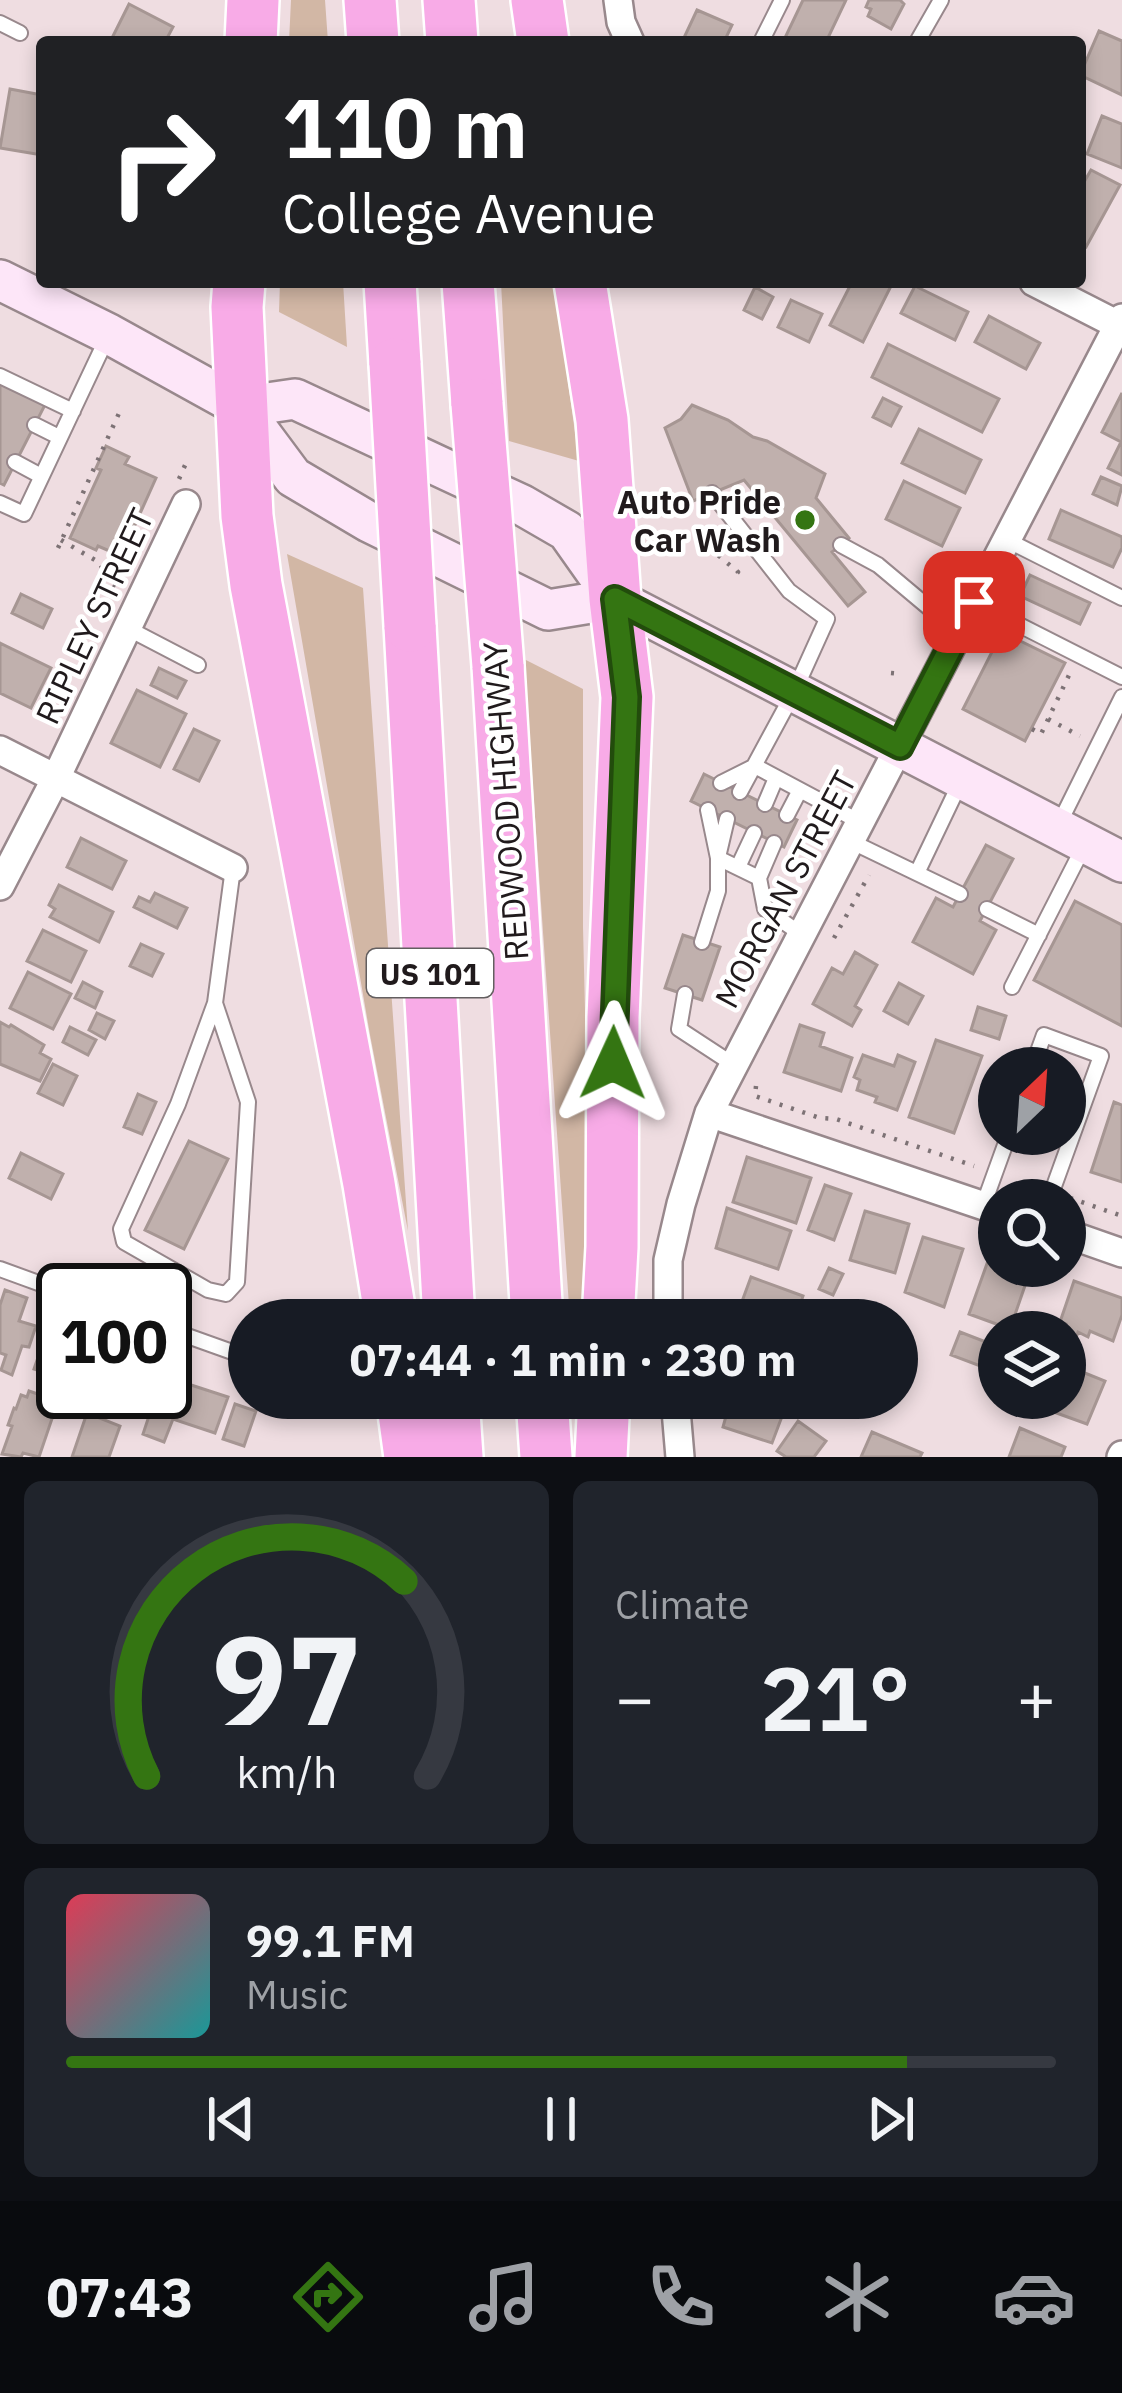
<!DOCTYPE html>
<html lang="en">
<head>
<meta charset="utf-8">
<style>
	body { margin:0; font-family:"IBM Plex Sans",sans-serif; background:#20242c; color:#f1f3f6; height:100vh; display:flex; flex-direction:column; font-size:45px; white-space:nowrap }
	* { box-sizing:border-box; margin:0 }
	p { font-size:39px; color:#9ea1a6 }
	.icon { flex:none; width:66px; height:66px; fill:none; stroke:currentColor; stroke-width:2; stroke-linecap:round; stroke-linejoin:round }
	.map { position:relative; height:1457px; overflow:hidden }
	.drawer { display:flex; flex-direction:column; gap:24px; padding:24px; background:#0d0f14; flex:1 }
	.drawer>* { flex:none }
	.banner { position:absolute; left:36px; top:36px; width:1050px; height:252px; border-radius:12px; box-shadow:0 6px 18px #0003; background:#202124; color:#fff; overflow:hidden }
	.needle { width:78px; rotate:25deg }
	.buttons { position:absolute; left:978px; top:1047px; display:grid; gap:24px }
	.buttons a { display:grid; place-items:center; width:108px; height:108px; border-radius:50%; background:#171b24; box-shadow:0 6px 18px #0003; font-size:60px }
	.speed { position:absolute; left:36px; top:1263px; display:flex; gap:24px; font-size:60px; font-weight:700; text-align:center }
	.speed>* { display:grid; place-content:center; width:156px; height:156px; border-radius:50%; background:#171b24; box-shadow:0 6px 18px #0003; line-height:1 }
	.speed .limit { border:6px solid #111; border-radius:18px; background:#fff; color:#111 }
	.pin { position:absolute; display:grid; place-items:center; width:102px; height:102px; color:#fff; margin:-51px; border-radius:24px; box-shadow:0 6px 18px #0006 }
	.me { position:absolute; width:132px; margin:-66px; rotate:1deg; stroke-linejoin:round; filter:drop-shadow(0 0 9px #0008) }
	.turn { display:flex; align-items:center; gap:42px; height:252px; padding:0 48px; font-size:54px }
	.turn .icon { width:156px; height:156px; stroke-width:2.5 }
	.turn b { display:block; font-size:84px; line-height:102px }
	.big { font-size:90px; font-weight:700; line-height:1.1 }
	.drawer .widget { flex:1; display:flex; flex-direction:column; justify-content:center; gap:18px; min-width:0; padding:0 42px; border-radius:18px; background:#20242c }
	.drawer .dial { align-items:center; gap:0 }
	.dial svg { height:312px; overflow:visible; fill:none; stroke:#363941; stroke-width:7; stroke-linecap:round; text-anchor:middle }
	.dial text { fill:#f1f3f6; stroke:none }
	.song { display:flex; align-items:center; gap:36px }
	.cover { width:144px; height:144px; border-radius:18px; background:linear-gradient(135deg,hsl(350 70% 55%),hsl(180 70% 35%)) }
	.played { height:12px; border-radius:6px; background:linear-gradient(90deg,#347512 85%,#363941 85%) }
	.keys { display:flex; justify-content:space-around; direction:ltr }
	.heat { display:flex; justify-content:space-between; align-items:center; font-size:66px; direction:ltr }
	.drawer .tiles { flex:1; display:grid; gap:24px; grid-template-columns:1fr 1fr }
	.widget:last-child { grid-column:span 2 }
	.trip { position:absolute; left:228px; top:1299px; width:690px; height:120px; border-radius:60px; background:#171b24; box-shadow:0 6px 18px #0003; font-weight:700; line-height:120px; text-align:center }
	.dock { display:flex; height:192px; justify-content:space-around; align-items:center; background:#090b0e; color:#9ea1a6 }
	.dock .icon { width:84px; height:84px }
	.dock .on { color:#347512 }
	.dock b { font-size:54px; color:#f1f3f6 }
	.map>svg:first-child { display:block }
	.green { fill:#d2b7a5 }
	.building { fill:#c0b0ad; stroke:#a69693; stroke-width:3 }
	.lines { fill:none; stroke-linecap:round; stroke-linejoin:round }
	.service-casing { stroke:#98888c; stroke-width:18 }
	.minor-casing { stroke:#98888c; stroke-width:32 }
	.secondary-casing { stroke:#98888c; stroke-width:44 }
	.motorway-casing { stroke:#fff; stroke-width:56 }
	.path { stroke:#7d7275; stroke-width:4.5; stroke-dasharray:3 9; stroke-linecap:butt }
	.service { stroke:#fff; stroke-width:14 }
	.minor { stroke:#fff; stroke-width:27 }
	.secondary { stroke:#fde6f8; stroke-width:39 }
	.motorway { stroke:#f8abe7; stroke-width:51 }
	.motorway-bridge-casing { stroke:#fff; stroke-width:56; stroke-linecap:butt }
	.motorway-bridge { stroke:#f8abe7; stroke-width:51 }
	.route-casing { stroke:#224c0c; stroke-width:30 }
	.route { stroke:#347512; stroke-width:21 }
	.poi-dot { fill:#347512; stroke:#fff; stroke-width:4.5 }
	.labels { text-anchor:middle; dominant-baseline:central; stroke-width:9; stroke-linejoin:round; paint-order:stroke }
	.shield { fill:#fff; stroke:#635f60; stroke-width:3 }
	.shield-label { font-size:30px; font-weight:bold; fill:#201a1c }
	.poi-label { font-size:33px; font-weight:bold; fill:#201a1c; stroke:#fff; text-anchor:end }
	.street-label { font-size:33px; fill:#201a1c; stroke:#fff }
</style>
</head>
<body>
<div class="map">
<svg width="1122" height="1457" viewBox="0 0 1122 1457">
	<rect width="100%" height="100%" fill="#efdde1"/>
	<path class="green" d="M291,0H325L328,42H289Z
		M280,282H343L347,347L279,312Z
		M501,282H554L579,461L509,441Z
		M287,554L363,588L408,1231L370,1035Z
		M524,659L583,689V927L590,1217L585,1320H570Z"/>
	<path class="building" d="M803,0H846L826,42H783Z
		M869,0H900L904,4L891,29L868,16L871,9L866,7Z
		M129,4L173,27L165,42H110Z
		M697,10L732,25L724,42H682Z
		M1099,31L1122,41V95L1080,75Z
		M10,89L42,95V155L0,148Z
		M1102,116L1122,124V168L1087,154Z
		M1091,170L1120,185L1086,247L1080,244V189Z
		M852,282H893L863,342L830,325Z
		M915,286L968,312L955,340L901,313Z
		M755,287L773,297L762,319L744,310Z
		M791,300L822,314L809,342L778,327Z
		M989,316L1040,343L1026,369L975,342Z
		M888,344L999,399L982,432L872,377Z
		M0,374L48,399L4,485L0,483Z
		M1122,393V475L1108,468L1121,442L1102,432Z
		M883,398L901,407L891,426L873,417Z
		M692,405L728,420L753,437L767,441L825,474L816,498L849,538L832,552L865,592L848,606L744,480L693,501L665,428L681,419Z
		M919,429L981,460L965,493L902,463Z
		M106,446L129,457L125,464L156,478L121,556L98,546L96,550L70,538L101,470L96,468Z
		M1101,477L1122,486L1117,505L1093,494Z
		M904,481L960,508L942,546L886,519Z
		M1061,510L1122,537V548L1113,567L1049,539Z
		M1030,575L1090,603L1080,624L1020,596Z
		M21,594L52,609L43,628L12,613Z
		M1002,632L1065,663L1025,741L963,709Z
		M0,643L51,668L31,708L0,693Z
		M159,668L186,681L177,698L151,685Z
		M137,690L186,714L160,767L111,743Z
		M194,729L219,741L199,781L174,769Z
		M704,774L797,820L784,847L691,801Z
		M81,838L126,861L112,889L67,867Z
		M986,845L1013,859L980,921L996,930L973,974L913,942L936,898L953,907Z
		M59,885L113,912L99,942L50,917L55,909L49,905Z
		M155,893L187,908L177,928L134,907L139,897L150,902Z
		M1075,901L1122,925V1026L1034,980Z
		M43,930L86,951L71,982L27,961Z
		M683,935L720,947L702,1000L665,988Z
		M141,944L163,954L152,976L130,966Z
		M855,952L877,965L855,1006L861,1010L852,1026L813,1004L832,968L843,974Z
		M28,972L71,994L53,1029L10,1008Z
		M83,982L102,992L95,1008L75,998Z
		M899,983L923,996L908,1024L884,1011Z
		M978,1007L1006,1016L999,1039L971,1030Z
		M97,1013L114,1021L105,1039L89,1030Z
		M0,1022L9,1027L11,1025L44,1045L40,1053L51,1059L40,1081L0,1064Z
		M800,1025L824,1033L820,1046L852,1058L841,1091L784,1072Z
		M70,1027L96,1040L88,1055L63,1042Z
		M936,1040L982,1056L954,1133L909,1117Z
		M863,1055L894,1066L898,1055L915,1062L897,1110L875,1102L877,1097L857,1090L860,1080L854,1077Z
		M53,1064L77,1076L63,1105L38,1093Z
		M138,1094L156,1102L142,1134L124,1127Z
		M1114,1102L1122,1105V1182L1091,1172Z
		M189,1141L228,1159L184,1249L145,1230Z
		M21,1153L63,1174L51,1199L9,1178Z
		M747,1157L811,1178L796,1223L733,1202Z
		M825,1185L851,1194L834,1240L808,1230Z
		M727,1208L791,1231L778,1269L716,1248Z
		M865,1211L909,1224L895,1273L850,1260Z
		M923,1237L963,1249L944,1307L905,1292Z
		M989,1258L999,1262V1266H1010L1029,1274L1010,1329L969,1314Z
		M829,1268L843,1274L833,1295L819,1289Z
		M751,1277L803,1296L795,1320H751L737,1315Z
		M1074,1281L1122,1298V1315L1113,1341L1090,1331L1088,1337L1078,1332L1076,1338L1064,1332L1066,1324L1060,1322Z
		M5,1290L27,1298L19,1321L36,1326L29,1347L22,1346L12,1375L1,1370L6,1355L0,1353V1305Z
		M49,1326L63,1331V1345L53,1375L34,1369Z
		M960,1332L999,1347V1373L951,1355Z
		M1065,1365L1105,1381L1087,1424L1015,1398H1065Z
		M188,1384L228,1397L215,1433L173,1419L164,1442L143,1434L155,1398L180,1407Z
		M29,1391L58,1401L39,1457L23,1453L21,1457L2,1454L12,1426L8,1425L14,1408L16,1409L21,1395L27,1397Z
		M731,1398H775L787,1403L772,1443L723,1427Z
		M235,1404L256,1411L244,1446L223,1439Z
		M87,1413L120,1426L109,1457H72Z
		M798,1421L826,1441L814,1457H786L777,1451Z
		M1020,1428L1065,1447L1061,1457H1009Z
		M872,1432L922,1453L920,1457H861Z"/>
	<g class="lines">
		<defs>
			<path id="service" d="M0,23L20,33
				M761,42L782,0
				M917,42L941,0
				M0,376L73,411
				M35,425L59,437
				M15,462L41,476
				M712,493L789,591L827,619L794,692L740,792
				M0,503L24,514L107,338
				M1007,540L1122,598
				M841,545L878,565L959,633
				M974,602L1122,677
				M127,628L198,665
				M721,783L755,766L860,822
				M765,804L776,778
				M787,815L800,790
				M1059,824L1122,697
				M850,841L960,894
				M719,853L727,819
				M718,858L759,878L765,909L801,934
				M738,867L754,833
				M917,873L960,783
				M759,878L774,843
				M987,909L1039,935
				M702,942L718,891V858L708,810
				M1012,987L1083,848
				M685,994L679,1029L734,1065
				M215,1003L248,1102L237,1282L226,1294L208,1290L124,1242L121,1229L178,1104L215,1003L233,868
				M1032,1068L1044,1035L1101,1056L1049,1200
				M983,1206L1009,1134
				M0,1269L63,1292
				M165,1328L249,1358"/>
			<path id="minor" d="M618,0L621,22L630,42
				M1034,282L1122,327
				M0,750L233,868
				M0,886L56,778L186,504
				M709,1113L999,1211
				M1065,1233L1122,1253
				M668,1320V1260L681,1204L709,1113L1122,318
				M675,1398L680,1457
				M1121,1457L1122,1455"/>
			<path id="secondary" d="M0,280L109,334L241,407L293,477L369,522L548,610L615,599
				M241,407L295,399L522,505L567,531L615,599L1122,862"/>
			<path id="motorway" d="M370,0L373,42
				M449,0L452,42
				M537,0L543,42
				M251,42L253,0
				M239,282L237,307L247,516L256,585L369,1184L391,1320
				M390,282L395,364
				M468,282L477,404
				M580,282L602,420L615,599L627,697L613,1017L612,1247L608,1320
				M410,626L449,1320
				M498,666L537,1320
				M402,1398L410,1457
				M453,1398L457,1457
				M542,1398L546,1457
				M601,1457L604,1398"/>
		</defs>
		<use href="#service" class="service-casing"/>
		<use href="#minor" class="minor-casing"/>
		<use href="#secondary" class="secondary-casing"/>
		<use href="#motorway" class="motorway-casing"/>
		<path class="path" d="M179,479L186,463
			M61,540L100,563L108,583L118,589
			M700,540L738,572L733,578
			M58,548L120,411
			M891,673L902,674
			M1048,719L1080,736
			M1032,729L1041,734L1071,671
			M834,938L869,875
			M756,1086L755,1096L820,1118L836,1119L974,1166
			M1070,1198L1122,1216"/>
		<use href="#service" class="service"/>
		<use href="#minor" class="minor"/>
		<use href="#secondary" class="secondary"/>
		<use href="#motorway" class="motorway"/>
		<defs>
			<path id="motorway-bridge" d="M395,364L410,626
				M477,404L498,666"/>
		</defs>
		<use href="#motorway-bridge" class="motorway-bridge-casing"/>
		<use href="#motorway-bridge" class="motorway-bridge"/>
	</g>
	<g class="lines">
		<defs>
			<path id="route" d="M613,1063L627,697L615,599L900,746L974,602"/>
		</defs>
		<use href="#route" class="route-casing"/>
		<use href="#route" class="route"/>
	</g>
	<circle class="poi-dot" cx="805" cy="520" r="12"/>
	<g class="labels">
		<rect class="shield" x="367" y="949" width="126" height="48" rx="9"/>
		<g class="shield-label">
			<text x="430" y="973">US 101</text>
		</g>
		<g class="poi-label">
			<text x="781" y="501">Auto Pride<tspan x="781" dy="38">Car Wash</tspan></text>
		</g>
		<g class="street-label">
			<text transform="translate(94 616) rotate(-65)">RIPLEY STREET</text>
			<text transform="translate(505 801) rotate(-94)">REDWOOD HIGHWAY</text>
			<text transform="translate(785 889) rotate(-62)">MORGAN STREET</text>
		</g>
	</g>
</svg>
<div class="buttons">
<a><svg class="needle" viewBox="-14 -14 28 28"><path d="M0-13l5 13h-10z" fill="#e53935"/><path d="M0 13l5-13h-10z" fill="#9ea1a6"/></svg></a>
<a><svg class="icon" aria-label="search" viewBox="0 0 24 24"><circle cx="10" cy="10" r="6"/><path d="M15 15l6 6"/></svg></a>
<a><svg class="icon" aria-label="layers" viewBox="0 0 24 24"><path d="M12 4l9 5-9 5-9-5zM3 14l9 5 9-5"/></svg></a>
</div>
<div class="speed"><div class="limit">100</div></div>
<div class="pin" style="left:974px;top:602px;background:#d93025"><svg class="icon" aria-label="arrive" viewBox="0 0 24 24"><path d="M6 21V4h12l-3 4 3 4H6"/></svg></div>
<svg class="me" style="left:613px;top:1063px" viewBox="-20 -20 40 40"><path d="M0-17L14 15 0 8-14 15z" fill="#347512" stroke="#fff" stroke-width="4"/></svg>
<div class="trip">07:44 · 1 min · 230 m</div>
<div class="banner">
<div class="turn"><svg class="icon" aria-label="right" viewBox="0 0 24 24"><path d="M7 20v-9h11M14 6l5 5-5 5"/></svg><div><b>110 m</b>College Avenue</div></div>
</div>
</div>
<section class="drawer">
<div class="tiles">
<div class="widget dial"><svg viewBox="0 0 100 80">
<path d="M14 69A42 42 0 1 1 86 69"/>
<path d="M14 69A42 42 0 0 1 80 19" stroke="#347512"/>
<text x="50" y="56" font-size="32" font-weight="700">97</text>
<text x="50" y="72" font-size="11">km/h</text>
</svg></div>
<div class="widget"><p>Climate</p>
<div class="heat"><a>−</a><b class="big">21°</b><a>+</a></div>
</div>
<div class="widget">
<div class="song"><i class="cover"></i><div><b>99.1 FM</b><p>Music</p></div></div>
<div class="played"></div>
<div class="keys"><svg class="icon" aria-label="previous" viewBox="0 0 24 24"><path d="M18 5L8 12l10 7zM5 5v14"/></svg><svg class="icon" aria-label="pause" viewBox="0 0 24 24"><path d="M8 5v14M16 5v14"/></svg><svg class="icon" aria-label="next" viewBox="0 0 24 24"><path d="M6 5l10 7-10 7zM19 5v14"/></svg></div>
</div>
</div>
</section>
<nav class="dock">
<b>07:43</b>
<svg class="icon on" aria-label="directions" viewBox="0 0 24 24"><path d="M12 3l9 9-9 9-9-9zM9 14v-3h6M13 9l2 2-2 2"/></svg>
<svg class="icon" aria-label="music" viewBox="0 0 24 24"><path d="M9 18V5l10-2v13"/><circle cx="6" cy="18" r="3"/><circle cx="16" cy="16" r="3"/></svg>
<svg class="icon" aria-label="phone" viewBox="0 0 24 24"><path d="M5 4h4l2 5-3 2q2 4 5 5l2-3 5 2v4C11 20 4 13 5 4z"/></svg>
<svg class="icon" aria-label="climate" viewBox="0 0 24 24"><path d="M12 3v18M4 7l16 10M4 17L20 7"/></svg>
<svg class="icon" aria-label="car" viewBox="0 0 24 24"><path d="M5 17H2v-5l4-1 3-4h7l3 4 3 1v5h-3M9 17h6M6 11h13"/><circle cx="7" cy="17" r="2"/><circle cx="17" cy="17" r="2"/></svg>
</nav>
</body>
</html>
